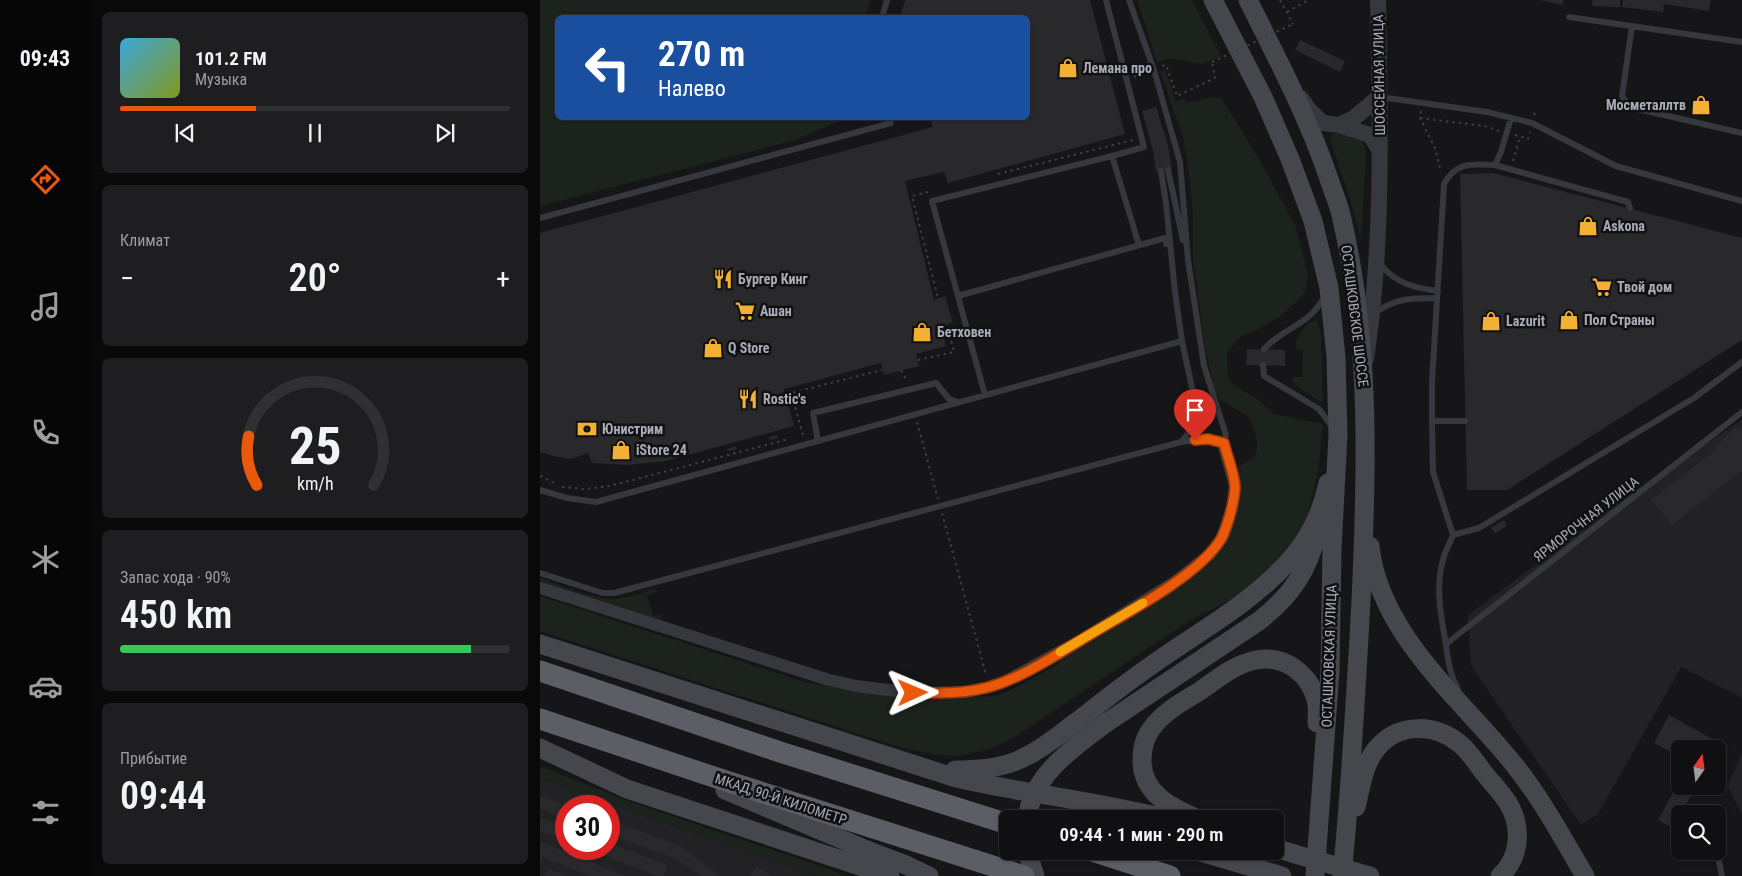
<!DOCTYPE html>
<html lang="ru">
<head>
<meta charset="utf-8">
<style>
	body { margin:0; font-family:"Roboto Condensed",sans-serif; background:#1e1e20; color:#f1f3f6; height:100vh; display:flex; flex-direction:column; font-size:19px; white-space:nowrap }
	* { box-sizing:border-box; margin:0 }
	p { font-size:16px; color:#9c9d9f }
	.icon { flex:none; width:28px; height:28px; fill:none; stroke:currentColor; stroke-width:2; stroke-linecap:round; stroke-linejoin:round }
	.map { position:relative; flex:1; overflow:hidden }
	.details { display:flex; flex-direction:column; gap:12px; padding:12px; background:#09090a; width:450px }
	.details>* { flex:none }
	.banner { position:absolute; left:15px; top:15px; width:475px; height:105px; border-radius:8px; box-shadow:0 1px 4px #0004,0 0 0 1px #303032; background:#1a4fa0; color:#fff; overflow:hidden }
	.needle { width:32px; rotate:14deg }
	.fabs { position:absolute; left:1131px; top:740px; display:grid; gap:10px }
	.fabs a { display:grid; place-items:center; width:55px; height:55px; border-radius:8px; background:#101012; box-shadow:0 1px 4px #0004,0 0 0 1px #303032; font-size:25px }
	.speed { position:absolute; left:15px; top:795px; display:flex; gap:10px; font-size:25px; font-weight:700; text-align:center }
	.speed>* { display:grid; place-content:center; width:65px; height:65px; border-radius:50%; background:#101012; box-shadow:0 1px 4px #0004,0 0 0 1px #303032; line-height:1 }
	.speed .limit { border:8px solid #d22; background:#fff; color:#111 }
	.pin { position:absolute; display:grid; place-items:center; width:42px; height:42px; color:#fff; margin:-51px -21px; border-radius:50% 50% 50% 0; rotate:-45deg; box-shadow:0 0 5px #0007 }
	.pin .icon { rotate:45deg }
	.me { position:absolute; width:55px; margin:-28px; rotate:89deg; stroke-linejoin:round; filter:drop-shadow(0 0 4px #0008) }
	.turn { display:flex; align-items:center; gap:18px; height:105px; padding:0 20px; font-size:22px }
	.turn .icon { width:65px; height:65px; stroke-width:2.5 }
	.turn b { display:block; font-size:35px; line-height:42px }
	.big { font-size:38px; font-weight:600; line-height:1.1 }
	.details .tile { flex:1; display:flex; flex-direction:column; justify-content:center; gap:8px; min-width:0; padding:0 18px; border-radius:8px; background:#1e1e20 }
	.details .dial { align-items:center; gap:0 }
	.dial svg { height:130px; overflow:visible; fill:none; stroke:#303032; stroke-width:7; stroke-linecap:round; text-anchor:middle }
	.dial text { fill:#f1f3f6; stroke:none }
	.song { display:flex; align-items:center; gap:15px }
	.cover { width:60px; height:60px; border-radius:8px; background:linear-gradient(135deg,hsl(200 70% 55%),hsl(70 70% 35%)) }
	.played { height:5px; border-radius:2px; background:linear-gradient(90deg,#ea580c 35%,#303032 35%) }
	.keys { display:flex; justify-content:space-around; direction:ltr }
	.heat { display:flex; justify-content:space-between; align-items:center; font-size:28px; direction:ltr }
	.charge { height:8px; border-radius:4px; background:linear-gradient(90deg,#34c759 90%,#303032 0) }
	.trip { position:absolute; left:459px; top:810px; width:285px; height:50px; border-radius:8px; background:#101012; box-shadow:0 1px 4px #0004,0 0 0 1px #303032; font-weight:600; line-height:50px; text-align:center }
	main { display:flex; flex:1; min-height:0 }
	.tab-bar { display:flex; flex-direction:column; width:90px; justify-content:space-around; align-items:center; background:#060607; color:#9c9d9f }
	.tab-bar .icon { width:35px; height:35px }
	.tab-bar .on { color:#ea580c }
	.tab-bar b { font-size:22px; color:#f1f3f6 }
	.map>svg:first-child { display:block }
	.built { fill:#222225; fill-rule:evenodd }
	.green { fill:#1c231d }
	.building { fill:#29292c }
	.lines { fill:none; stroke-linecap:round; stroke-linejoin:round }
	.path { stroke:#3d3f44; stroke-width:2; stroke-dasharray:2.5 4; stroke-linecap:butt }
	.service { stroke:#37383d; stroke-width:6 }
	.minor { stroke:#37383d; stroke-width:12 }
	.tertiary { stroke:#37383d; stroke-width:16 }
	.secondary { stroke:#45474d; stroke-width:19 }
	.trunk { stroke:#5b5e65; stroke-width:21 }
	.path-bridge { stroke:#3d3f44; stroke-width:2; stroke-dasharray:2.5 4; stroke-linecap:butt }
	.secondary-bridge { stroke:#45474d; stroke-width:19 }
	.route-casing { stroke:#983908; stroke-width:12 }
	.route { stroke:#ea580c; stroke-width:9 }
	.slow { stroke:#f59e0b; stroke-width:9 }
	.labels { text-anchor:middle; dominant-baseline:central; stroke-width:5; stroke-linejoin:round; paint-order:stroke }
	.poi-label { font-size:14px; font-weight:bold; fill:#a8adb8; stroke:#111113; text-anchor:start }
	.street-label { font-size:14px; fill:#a8adb8; stroke:#111113 }
</style>
</head>
<body>
<main>
<nav class="tab-bar">
<b>09:43</b>
<svg class="icon on" aria-label="directions" viewBox="0 0 24 24"><path d="M12 3l9 9-9 9-9-9zM9 14v-3h6M13 9l2 2-2 2"/></svg>
<svg class="icon" aria-label="music" viewBox="0 0 24 24"><path d="M9 18V5l10-2v13"/><circle cx="6" cy="18" r="3"/><circle cx="16" cy="16" r="3"/></svg>
<svg class="icon" aria-label="phone" viewBox="0 0 24 24"><path d="M5 4h4l2 5-3 2q2 4 5 5l2-3 5 2v4C11 20 4 13 5 4z"/></svg>
<svg class="icon" aria-label="climate" viewBox="0 0 24 24"><path d="M12 3v18M4 7l16 10M4 17L20 7"/></svg>
<svg class="icon" aria-label="car" viewBox="0 0 24 24"><path d="M5 17H2v-5l4-1 3-4h7l3 4 3 1v5h-3M9 17h6M6 11h13"/><circle cx="7" cy="17" r="2"/><circle cx="17" cy="17" r="2"/></svg>
<svg class="icon" aria-label="filters" viewBox="0 0 24 24"><path d="M4 7h16M4 17h16"/><circle cx="9" cy="7" r="2"/><circle cx="15" cy="17" r="2"/></svg>
</nav>
<section class="details">
<div class="tile">
<div class="song"><i class="cover"></i><div><b>101.2 FM</b><p>Музыка</p></div></div>
<div class="played"></div>
<div class="keys"><svg class="icon" aria-label="previous" viewBox="0 0 24 24"><path d="M18 5L8 12l10 7zM5 5v14"/></svg><svg class="icon" aria-label="pause" viewBox="0 0 24 24"><path d="M8 5v14M16 5v14"/></svg><svg class="icon" aria-label="next" viewBox="0 0 24 24"><path d="M6 5l10 7-10 7zM19 5v14"/></svg></div>
</div>
<div class="tile"><p>Климат</p>
<div class="heat"><a>−</a><b class="big">20°</b><a>+</a></div>
</div>
<div class="tile dial"><svg viewBox="0 0 100 80">
<path d="M14 69A42 42 0 1 1 86 69"/>
<path d="M14 69A42 42 0 0 1 9 39" stroke="#ea580c"/>
<text x="50" y="56" font-size="32" font-weight="700">25</text>
<text x="50" y="72" font-size="11">km/h</text>
</svg></div>
<div class="tile"><p>Запас хода · 90%</p><b class="big">450 km</b><div class="charge"></div></div>
<div class="tile"><p>Прибытие</p><b class="big">09:44</b></div>
</section>
<div class="map">
<svg width="1202" height="876" viewBox="0 0 1202 876">
	<rect width="100%" height="100%" fill="#161618"/>
	<path class="built" d="M1202,420V698L1141,667L1058,814L1041,825L931,666L928,615L1099,488Z
		M1202,753V814L1187,786Z
		M0,779L276,876H0ZM26,806H69V849H26Z"/>
	<path class="green" d="M0,0H331L325,17L18,18V118H308L252,141L0,206Z
		M597,0H652L681,56L663,64L628,58L617,62Z
		M625,70L636,102L644,99L646,103L672,97L681,98L719,159L755,225L768,274L765,293L742,315L718,329L700,337L687,352L688,377L693,384L721,402L733,414L783,424L778,472L766,521L745,554L700,595L649,621L476,736L451,749L418,756L397,755L359,747L0,631V596L264,682L318,690L423,697L455,696L471,690L517,665L523,653L610,605L654,573L676,552L699,485V466C727,453 717,442 709,417L679,399L674,388L665,345L653,258V213L649,174L643,137L620,71Z
		M796,131C817,134 824,132 826,156L821,240L813,209L790,139L792,134Z
		M777,319L781,334L783,403L760,389L753,381V377H762L763,350L755,349C757,335 764,324 777,319Z
		M0,578C20,585 50,598 71,599C86,599 101,593 116,589L117,592L107,595L113,616L122,614L121,620L0,583Z
		M0,766L91,802L283,867L306,876H276L0,779Z"/>
	<path class="building" d="M365,0H550L585,134L408,183L404,172L365,181L394,300L405,296L413,322L401,326L406,346L376,354L379,366L344,375L341,363L244,389L254,426L126,461L88,465L52,463L48,453L31,459L13,456L0,452V233L393,127L389,118H488V18H360Z
		M1000,0H1023V5Z
		M1053,0H1080V7L1052,6Z
		M1083,0H1171L1169,11L1124,4L1123,12L1082,7Z
		M760,40L805,61L800,72L755,50Z
		M616,107L628,145L632,169L616,172L613,151L602,111Z
		M953,173L1202,238V340L967,490H927L920,174Z
		M707,349L745,350V366L706,365Z
		M1202,428V473L1201,471L1132,525L1111,500L1177,449L1175,446L1194,429Z
		M237,435L238,438L230,440L229,437Z
		M196,446L197,449L188,451L187,449Z
		M964,520L967,526L955,533L951,528Z
		M1129,715L1185,746L1178,759V749H1140V757L1114,743Z
		M1140,780V786H1156L1133,828L1118,820Z
		M0,796L26,805V818L0,809Z
		M0,817L26,827V841L0,831Z
		M69,820L139,845L180,876H162L135,859L69,834Z
		M0,841L86,876H50L3,857L0,865Z
		M69,843L127,865L124,876H117L46,849H69Z
		M217,866L232,876H210Z
		M8,868L28,876H4Z"/>
	<g class="lines">
		<path class="path" d="M740,0L753,24
			M747,12L768,0
			M622,66L626,65L637,96L675,78L672,62
			M594,77L606,72
			M881,111L880,118L895,148L901,172
			M994,115L996,109
			M880,118L945,126L959,131
			M975,135L988,139L990,132
			M973,161L980,137
			M458,174L593,140L592,138
			M388,192L372,196L398,298
			M378,360L414,352L407,324
			M361,370L367,381
			M377,422L398,499
			M263,435L251,393L342,370
			M0,476L16,484
			M22,487L45,489L70,486L249,439
			M402,513L446,675"/>
		<path class="service" d="M566,0L604,147L572,156
			M1029,17L1202,42
			M342,18L347,0
			M1092,26L1082,96L1088,105L1098,109L1202,133
			M840,97L947,112L992,123L1076,166L1202,201
			M955,165L1088,202L1090,208
			M628,170L643,240
			M621,171L626,203L635,292L642,341L655,402L653,421L649,432L641,442
			M0,218L351,123L349,118
			M840,264C855,283 874,288 898,291
			M418,296L625,238L626,244
			M834,314C854,298 872,298 897,298
			M724,349C744,327 771,325 785,295
			M723,365L724,376L779,409L793,428
			M445,395L392,201L572,156L599,245
			M892,421L893,472L913,535C910,543 905,551 903,560C895,588 901,616 906,645C908,661 910,675 918,689
			M925,421H892V382L904,184C916,161 933,164 955,165L961,152L971,118
			M278,441L273,413L396,383L409,399L418,402
			M0,490L27,498L56,502L642,341
			M913,535L939,528L1154,398L1202,362
			M0,573L63,593H74L641,442L668,439L683,443L686,435L664,366L648,260L640,162L614,70L589,0
			M906,644L1202,412
			M1167,810L1168,814
			M1177,851L1182,876"/>
		<path class="minor" d="M0,588L286,679L316,686L373,693L425,692L449,687L466,681L539,641L636,581L669,555L682,538L692,508L695,486L683,443"/>
		<path class="tertiary" d="M761,98L770,111L783,123L799,125L830,135L840,151
			M799,125L814,118L839,97
			M826,359C844,241 840,120 838,0"/>
		<path class="secondary" d="M673,0L723,97L750,159L773,221L789,288L796,357L798,435L792,549L790,671L775,876
			M708,0C737,58 767,115 788,176C792,189 798,202 801,215C831,341 827,472 821,601C816,693 811,785 802,876
			M830,546C839,635 924,701 976,767C1003,801 1023,839 1045,876
			M0,644L416,778C486,794 557,801 627,819
			M566,723L719,621C752,595 769,570 778,529
			M0,748L87,789L350,876
			M415,770C434,770 453,769 471,763C495,755 516,737 535,723C557,706 579,688 602,672C652,635 708,607 750,560C769,539 782,511 788,483
			M185,790L334,853L366,865L389,876
			M816,807C821,787 824,762 838,747C860,722 896,724 920,744C930,752 937,764 944,773C952,783 962,793 968,803C982,826 981,857 960,876
			M658,819C631,807 602,794 602,760C602,748 604,738 612,728C623,712 644,701 660,691C677,679 695,664 716,660C746,654 772,676 777,704C778,710 777,717 777,723
			M735,848L755,854
			M487,851L495,876
			M657,851L742,876"/>
		<path class="trunk" d="M0,671L240,752L468,824
			M0,719L186,781L484,876
			M552,851L630,876"/>
		<path class="path-bridge" d="M672,62L753,24"/>
		<path class="secondary-bridge" d="M487,819C492,775 534,747 566,723
			M755,854L830,876"/>
	</g>
	<g class="lines">
		<defs>
			<path id="route" d="M373,693C398,693 424,694 449,687C483,678 522,651 553,633C589,612 660,574 681,539C688,526 694,502 695,488C695,475 687,456 684,443L668,439L655,440"/>
		</defs>
		<use href="#route" class="route-casing"/>
		<use href="#route" class="route"/>
		<path class="slow" d="M520,652L603,603"/>
	</g>
	<defs>
		<symbol id="shop-bare" viewBox="-9 -9 18 18"><path d="M-5-2.5h2.3a2.7 3.5 0 0 1 5.4 0H5L5.5 6h-11ZM-1.5-2.5h3a1.5 2.3 0 0 0-3 0Z" fill="#f2b134" stroke="#111113" stroke-width="2.5" paint-order="stroke"/></symbol>
		<symbol id="restaurant-bare" viewBox="-9 -9 18 18"><path d="M-5-6h1v4h1v-4h1v4h1v-4h1v5L-1.5 .5V6h-2V.5L-5-1ZM5-6V6H3V1.5H1.5Q1.5-4 5-6Z" fill="#f2b134" stroke="#111113" stroke-width="2.5" paint-order="stroke"/></symbol>
		<symbol id="supermarket-bare" viewBox="-9 -9 18 18"><path d="M-6-5.5h2.5l.6 2H6L4.5 2H-2.5L-4.4-4H-6ZM-1.5 3.2a1.3 1.3 0 1 0 .1 0ZM3 3.2a1.3 1.3 0 1 0 .1 0Z" fill="#f2b134" stroke="#111113" stroke-width="2.5" paint-order="stroke"/></symbol>
		<symbol id="bank-bare" viewBox="-9 -9 18 18"><path d="M-6-4H6V4H-6ZM0-2.3a2.3 2.3 0 1 0 0 4.6a2.3 2.3 0 1 0 0-4.6Z" fill="#f2b134" stroke="#111113" stroke-width="2.5" paint-order="stroke"/></symbol>
	</defs>
	<g fill-rule="evenodd">
		<use href="#shop-bare" x="514" y="54" width="28" height="28"/>
		<use href="#shop-bare" x="1147" y="91" width="28" height="28"/>
		<use href="#shop-bare" x="1034" y="212" width="28" height="28"/>
		<use href="#restaurant-bare" x="169" y="265" width="28" height="28"/>
		<use href="#supermarket-bare" x="1048" y="273" width="28" height="28"/>
		<use href="#supermarket-bare" x="191" y="297" width="28" height="28"/>
		<use href="#shop-bare" x="1015" y="306" width="28" height="28"/>
		<use href="#shop-bare" x="937" y="307" width="28" height="28"/>
		<use href="#shop-bare" x="368" y="318" width="28" height="28"/>
		<use href="#shop-bare" x="159" y="334" width="28" height="28"/>
		<use href="#restaurant-bare" x="194" y="385" width="28" height="28"/>
		<use href="#bank-bare" x="33" y="415" width="28" height="28"/>
		<use href="#shop-bare" x="67" y="436" width="28" height="28"/>
	</g>
	<g class="labels">
		<g class="poi-label">
			<text x="543" y="68">Лемана про</text>
			<text x="1146" y="105" text-anchor="end">Мосметаллтв</text>
			<text x="1063" y="226">Askona</text>
			<text x="198" y="279">Бургер Кинг</text>
			<text x="1077" y="287">Твой дом</text>
			<text x="220" y="311">Ашан</text>
			<text x="1044" y="320">Пол Страны</text>
			<text x="966" y="321">Lazurit</text>
			<text x="397" y="332">Бетховен</text>
			<text x="188" y="348">Q Store</text>
			<text x="223" y="399">Rostic's</text>
			<text x="62" y="429">Юнистрим</text>
			<text x="96" y="450">iStore 24</text>
		</g>
		<g class="street-label">
			<text transform="translate(839 75) rotate(-91)">ШОССЕЙНАЯ УЛИЦА</text>
			<text transform="translate(815 316) rotate(83)">ОСТАШКОВСКОЕ ШОССЕ</text>
			<text transform="translate(1046 519) rotate(-38)">ЯРМОРОЧНАЯ УЛИЦА</text>
			<text transform="translate(789 656) rotate(-88)">ОСТАШКОВСКАЯ УЛИЦА</text>
			<text transform="translate(241 799) rotate(18)">МКАД, 90-Й КИЛОМЕТР</text>
		</g>
	</g>
</svg>
<div class="fabs">
<a><svg class="needle" viewBox="-14 -14 28 28"><path d="M0-13l5 13h-10z" fill="#e53935"/><path d="M0 13l5-13h-10z" fill="#9c9d9f"/></svg></a>
<a><svg class="icon" aria-label="search" viewBox="0 0 24 24"><circle cx="10" cy="10" r="6"/><path d="M15 15l6 6"/></svg></a>
</div>
<div class="speed"><div class="limit">30</div></div>
<div class="pin" style="left:655px;top:440px;background:#d93025"><svg class="icon" aria-label="arrive" viewBox="0 0 24 24"><path d="M6 21V4h12l-3 4 3 4H6"/></svg></div>
<svg class="me" style="left:373px;top:693px" viewBox="-20 -20 40 40"><path d="M0-17L14 15 0 8-14 15z" fill="#ea580c" stroke="#fff" stroke-width="4"/></svg>
<div class="trip">09:44 · 1 мин · 290 m</div>
<div class="banner">
<div class="turn"><svg class="icon" aria-label="left" viewBox="0 0 24 24"><path d="M17 20v-9H6M10 6l-5 5 5 5"/></svg><div><b>270 m</b>Налево</div></div>
</div>
</div>
</main>
</body>
</html>
